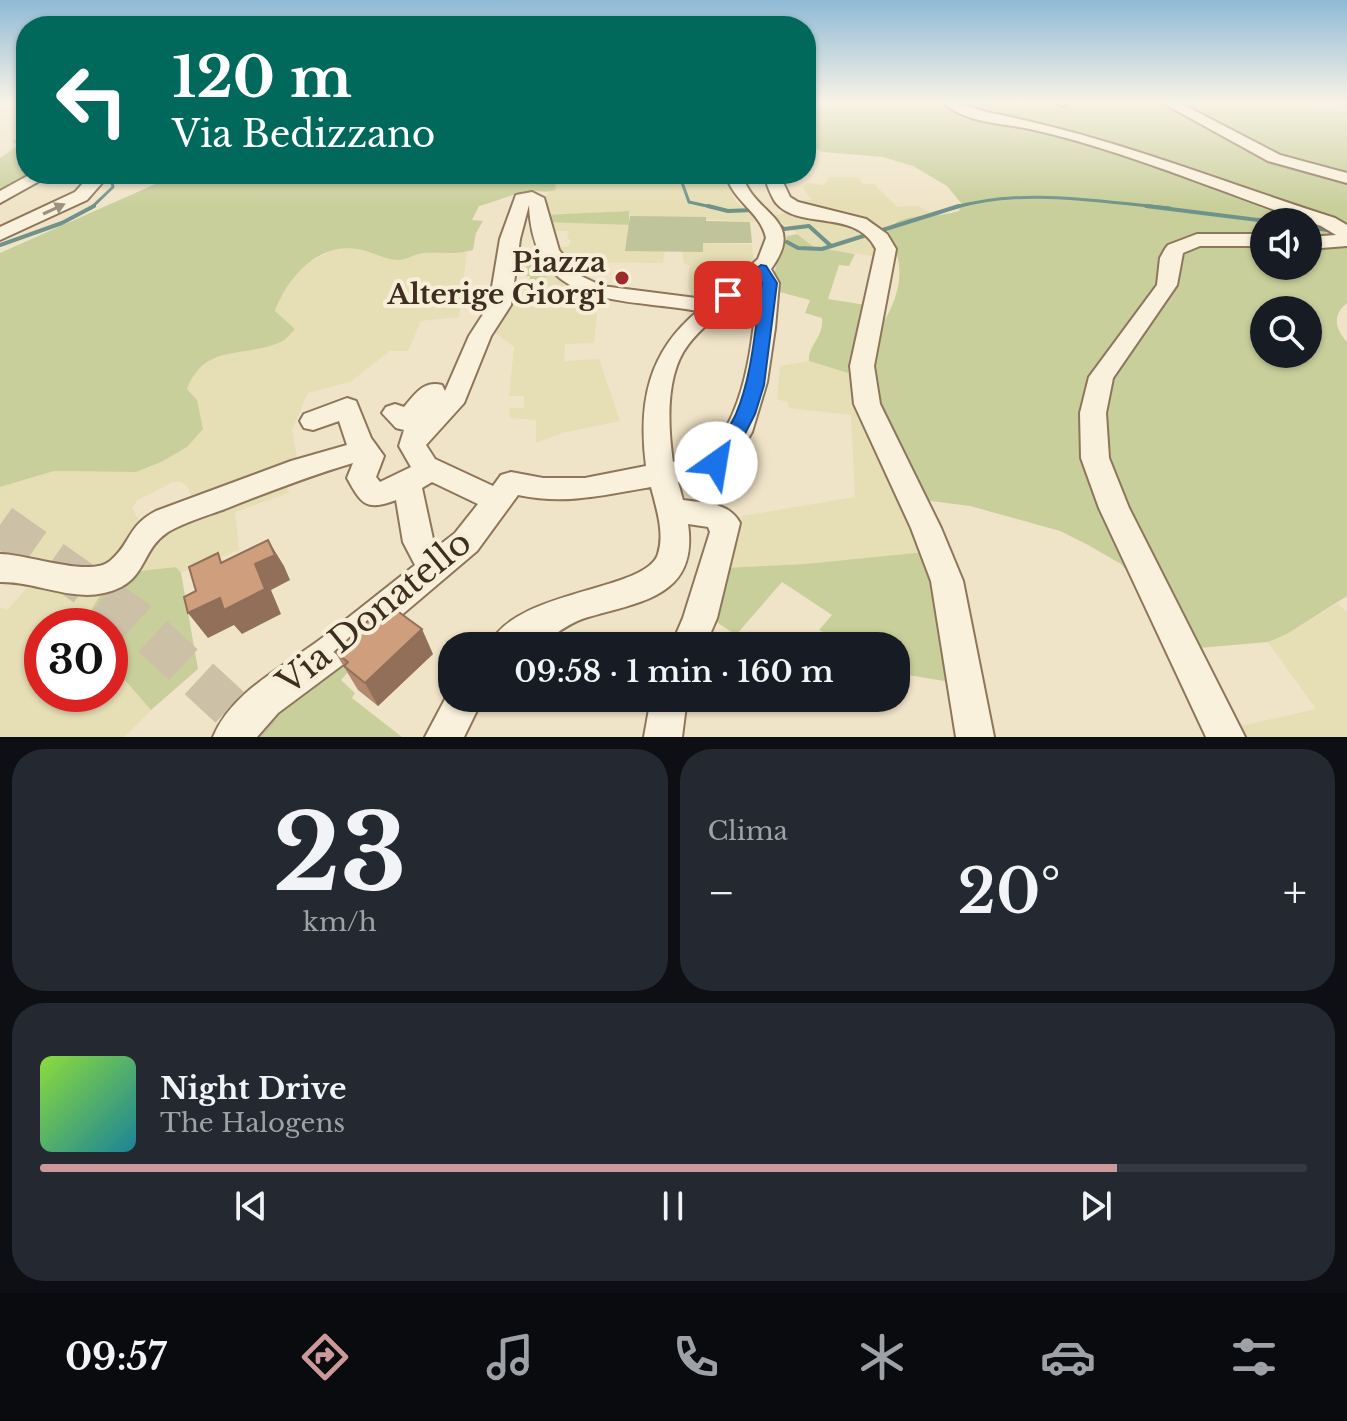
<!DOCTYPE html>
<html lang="it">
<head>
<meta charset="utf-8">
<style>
	body { margin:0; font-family:"Libre Baskerville",serif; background:#242831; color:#f1f3f6; height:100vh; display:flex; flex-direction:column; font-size:30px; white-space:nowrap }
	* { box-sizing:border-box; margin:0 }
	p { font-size:26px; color:#9ea1a6 }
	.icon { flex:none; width:44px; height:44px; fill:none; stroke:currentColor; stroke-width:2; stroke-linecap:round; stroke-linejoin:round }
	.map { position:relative; height:737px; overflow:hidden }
	.side { display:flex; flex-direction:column; gap:12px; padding:12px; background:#0d0f14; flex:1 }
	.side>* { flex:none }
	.guide { position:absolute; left:16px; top:16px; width:800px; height:168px; border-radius:32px; box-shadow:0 2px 6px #0004; background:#00695c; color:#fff; overflow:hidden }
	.buttons { position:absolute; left:1250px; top:208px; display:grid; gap:16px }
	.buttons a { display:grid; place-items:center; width:72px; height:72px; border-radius:50%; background:#171b24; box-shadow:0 2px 6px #0004; font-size:40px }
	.speed { position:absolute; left:24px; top:608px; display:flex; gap:16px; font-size:40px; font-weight:700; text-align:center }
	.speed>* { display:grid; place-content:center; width:104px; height:104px; border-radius:50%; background:#171b24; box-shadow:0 2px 6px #0004; line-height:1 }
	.speed .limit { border:12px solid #d22; background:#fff; color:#111 }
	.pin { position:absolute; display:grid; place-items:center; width:68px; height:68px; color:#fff; margin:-34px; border-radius:16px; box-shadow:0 4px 12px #0006 }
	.me { position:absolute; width:88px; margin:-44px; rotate:32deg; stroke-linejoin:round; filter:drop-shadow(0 0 6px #0008) }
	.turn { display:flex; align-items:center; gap:28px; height:168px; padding:0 24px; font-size:36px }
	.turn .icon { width:104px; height:104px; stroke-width:2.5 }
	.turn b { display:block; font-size:56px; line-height:68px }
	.big { font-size:60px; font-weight:600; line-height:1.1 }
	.side .widget { flex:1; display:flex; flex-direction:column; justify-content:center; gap:12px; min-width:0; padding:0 28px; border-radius:32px; background:#242831 }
	.side .dial { align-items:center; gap:0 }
	.dial b { font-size:104px; line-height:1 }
	.song { display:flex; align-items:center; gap:24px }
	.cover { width:96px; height:96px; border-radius:12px; background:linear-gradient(135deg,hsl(90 70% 55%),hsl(190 70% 35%)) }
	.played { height:8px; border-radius:4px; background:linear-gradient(90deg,#cc999b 85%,#363941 85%) }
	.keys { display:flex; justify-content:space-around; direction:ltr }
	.heat { display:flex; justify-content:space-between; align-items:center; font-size:44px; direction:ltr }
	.side .tiles { flex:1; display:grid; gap:12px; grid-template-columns:1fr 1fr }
	.widget:last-child { grid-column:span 2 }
	.trip { position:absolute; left:438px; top:632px; width:472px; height:80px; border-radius:32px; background:#171b24; box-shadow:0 2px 6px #0004; font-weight:600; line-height:80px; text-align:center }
	.menu { display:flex; height:128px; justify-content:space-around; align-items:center; background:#090b0e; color:#9ea1a6 }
	.menu .icon { width:56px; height:56px }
	.menu .current { color:#cc999b }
	.menu b { font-size:36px; color:#f1f3f6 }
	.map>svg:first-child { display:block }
	.farmland { fill:#e6deb5 }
	.green { fill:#c9cf9b; fill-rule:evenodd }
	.cemetery { fill:#bfc49a }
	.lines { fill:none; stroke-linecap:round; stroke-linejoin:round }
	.stream-far1 { stroke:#6f938a; stroke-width:3 }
	.stream { stroke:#6f938a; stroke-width:4 }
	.major-tunnel { stroke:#ccc0a6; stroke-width:42; stroke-dasharray:42 21; stroke-linecap:butt }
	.minor-casing { stroke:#8d765c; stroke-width:4 }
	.minor { fill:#faf1dc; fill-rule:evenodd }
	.wall { fill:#b2896c }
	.shaded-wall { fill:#916f58 }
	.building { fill:#cf9f7d; stroke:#916f58; stroke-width:2 }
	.oneway { fill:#9c907e }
	.route { fill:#1a73e8; stroke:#114b97; stroke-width:2 }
	.poi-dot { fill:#9e2a2b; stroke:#f7eed8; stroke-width:3 }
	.labels { text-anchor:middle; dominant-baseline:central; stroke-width:8; stroke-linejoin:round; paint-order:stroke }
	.poi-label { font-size:28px; font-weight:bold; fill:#3d2e20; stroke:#f7eed8; text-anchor:end }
	.near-street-label { font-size:34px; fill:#3d2e20; stroke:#f7eed8 }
</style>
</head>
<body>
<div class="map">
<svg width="1347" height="737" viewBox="0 0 1347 737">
	<rect width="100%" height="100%" fill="#f0e4c8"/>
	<path class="farmland" d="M555,174H724L736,202L761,222L630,216L629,211L543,215L546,194L556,190L555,182L559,175Z
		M830,177H858L863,184H874L897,207L917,206L939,216L895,221L887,229L791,201L812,200L803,188L807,183L824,185Z
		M792,211L849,224L874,235L878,257L814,247L787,225L782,226L771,217Z
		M544,222L629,225L625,250L665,251L663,263L564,262L553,247H568L571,240L567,239L569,231H544Z
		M703,243L752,244L754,262H738L737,268L748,269L717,297H692L688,287L689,265L684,264L682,252H702Z
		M352,248L400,260L423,253L467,252L459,317L421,321L408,351H390L350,382L308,393L292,430L298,464L194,502L187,486L181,482H173L138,500L132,508L144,528L107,572L0,562V487L54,471L136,472L187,389L193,373L211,360L234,351L282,342L295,329L275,312L284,288L302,267L317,258L334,250Z
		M560,273L577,287L574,301L586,304L592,300L598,303L594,343L565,344L564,361L599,359L620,421L562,433L536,443V420L510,418L509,408H524V396H509L514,347L493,331L510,290Z
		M809,361L848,373L895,495L925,552L805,564L725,568L742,516L855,497L851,415L789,408L787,402L777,399L780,366Z
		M285,478L289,493L235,512L239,550L181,573L176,567L128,572L147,536Z
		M110,583L81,626H42V669L38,675L42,678V694H110V672L123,678L151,710L124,737H0V608L8,609L27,588Z
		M1338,603L1347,613V737H1236L1232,728L1316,709L1268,642L1287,634Z"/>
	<path class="green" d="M806,102H1347V303C1332,315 1335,329 1347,342V596L1287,634L1268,642L1199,648L1121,564L1088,545L1060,531L970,506L915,499L876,416L866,350C894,308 913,278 887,229C904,211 936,219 959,211L961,203L947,186L913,166L883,157L823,152L806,145ZM1264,222H1308V266H1264ZM1264,310H1308V354H1264Z
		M26,137V174H32L0,196V158L18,145L12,141Z
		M178,174H525L531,179L559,175L555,182L556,190C544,194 535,189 523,192C509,196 494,202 479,206L472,220L483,221L476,233L473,250C456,255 440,252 424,253C415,254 408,259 400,260C385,260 371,251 357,249C317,243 287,278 275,311L295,329C291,333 286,340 281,342C245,358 204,343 187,389L197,400L203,429L187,447L161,462L136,472L54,471L0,487V253Z
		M629,211V225L544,222L543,215Z
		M797,234L814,247L855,254L849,266L839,265L828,299L866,305L849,360L848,373L809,361C808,344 824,338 822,318L805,313L810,300L772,290L776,264L787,236Z
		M541,250L560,273L529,282L530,276H512L515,252Z
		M925,552L950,682L896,673V646H851L819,630L832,615L782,582L736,635L715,621L725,568L805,564Z
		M176,567L181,573L198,669L151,710L123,678L110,672V626H81C90,615 98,596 105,589C124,569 151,570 176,567Z
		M336,656L350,670L341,680L355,693L352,698L402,737H241Z"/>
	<path class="cemetery" d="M630,216L706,217V221L750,222L752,243H703V252L625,251Z"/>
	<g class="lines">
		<path class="stream-far1" d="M1294,102L1347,104
			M679,174L689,202L716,208
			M91,208L113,187L110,174
			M953,208C1023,187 1099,202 1170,208"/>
		<path class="stream" d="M708,206L728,211L754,210
			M1146,206L1274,222
			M775,222L784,229L809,226L831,246
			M1308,227L1347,233
			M787,242L798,248L822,249L959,206
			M0,245L62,223L94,206"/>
		<path class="major-tunnel" d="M0,525L135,620L262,737"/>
		<defs>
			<path id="minor" d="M943,102C962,101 977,111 996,114C1112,137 1222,182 1335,218L1347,225V246L1308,249V237L1336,235L1321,226C1228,195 1125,150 1030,129C1002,123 964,123 943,102Z
				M1053,102H1070L1063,106Z
				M1161,102H1178L1280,155L1347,173V183L1268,161Z
				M31,174H52L0,203V191Z
				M81,174H97L102,183L87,200L0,240V227L75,192L84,182Z
				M726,174H742C753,216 808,218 771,269L779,283L775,328L767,382L752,432L736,459L722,473L678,482L683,500C704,503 729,502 740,523L717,618L705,646H671L683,618L710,532L708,527L688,524C699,599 636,602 582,619C565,625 548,641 533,646C521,650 502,646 489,646C514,589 646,592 658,554C665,533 656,507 651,487C603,495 567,505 518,495L477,551L345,663L278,713L257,737H213C232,691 284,667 322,638C354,614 384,589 415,565L403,542L396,500C366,511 362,505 347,478L353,463C309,476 268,492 225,509C206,516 185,522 168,532C138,552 149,583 104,593C70,601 34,581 0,582V554C27,554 90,578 110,561C131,544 127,526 156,511L291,461L347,445L339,421L313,430L304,428L300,421L304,414L347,398L356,401L371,438L384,456L376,477L380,482L411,467L399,446L404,430L396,428L382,413L386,407L395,404L404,407C415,394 424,380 442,385L445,391L469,336L489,305L500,239L516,195L532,192L544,198L559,250L579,275L602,286L712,300L758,259L766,238C761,212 732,201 726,174ZM529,205C533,311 622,297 698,311C648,352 638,403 646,466L585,478H543L511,472L501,475L493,486L435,459L426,445L464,403L491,336L511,305L520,239ZM758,282C753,339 747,416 704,457L673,462C668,427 665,375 688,345C706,321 736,303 758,282ZM432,482L478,504L455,533L437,547L433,539L422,488Z
				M763,174H779L790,197L798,202L866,219L887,234L896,249L874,366L880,404L941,528L963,581L994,737H956L931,581L911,528L854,404L850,366L876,249C856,208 800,231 776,203C770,195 767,183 763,174Z
				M1197,234H1264V246H1200L1183,253L1177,285L1113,378L1106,413L1109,458L1129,508L1245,737H1206L1099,508L1081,458L1080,413L1089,377L1157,285L1160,258L1165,249L1168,245Z
				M452,686V698H483L464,737H425Z
				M651,698H687L682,737H644Z"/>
		</defs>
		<use href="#minor" class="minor-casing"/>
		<use href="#minor" class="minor"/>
	</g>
	<path class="wall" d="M335,652L433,654L378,706L358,690Z"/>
	<path class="shaded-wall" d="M268,540L284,566L290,580L271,590L281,614L242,634L234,625L208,638L188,613Z
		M422,629L433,654L378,706L365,683Z"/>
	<path class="building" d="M268,540L275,555L255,564L265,589L224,610L220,598L188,613L184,597L196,591L189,567L218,553L221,563Z
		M392,607L422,629L365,683L344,666L348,662L335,652L372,617L377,620Z"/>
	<defs><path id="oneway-solid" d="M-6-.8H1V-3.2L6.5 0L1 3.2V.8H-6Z" transform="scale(2)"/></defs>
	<use class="oneway" href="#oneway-solid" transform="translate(54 209) rotate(-25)"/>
	<linearGradient id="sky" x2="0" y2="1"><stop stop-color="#8fbad6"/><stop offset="0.5" stop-color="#f8f3e6"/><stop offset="1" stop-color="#f8f3e6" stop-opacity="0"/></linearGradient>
	<rect width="1347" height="205" fill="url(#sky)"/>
	<path class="route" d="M761,265L766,266L777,283L764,385L755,414L732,459L729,464L716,471L709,468L706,463C715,447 728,432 736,414C753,374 755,326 762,283L759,279L734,299H722L720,295Z"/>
	<circle class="poi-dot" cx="622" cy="278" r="8"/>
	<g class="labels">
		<g class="poi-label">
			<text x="606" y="262">Piazza<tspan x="606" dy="32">Alterige Giorgi</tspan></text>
		</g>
		<g class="near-street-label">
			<text transform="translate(374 612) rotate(-39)">Via Donatello</text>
		</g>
	</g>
</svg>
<div class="buttons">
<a><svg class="icon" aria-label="sound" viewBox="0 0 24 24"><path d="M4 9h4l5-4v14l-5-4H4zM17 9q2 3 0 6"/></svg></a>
<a><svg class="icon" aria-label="search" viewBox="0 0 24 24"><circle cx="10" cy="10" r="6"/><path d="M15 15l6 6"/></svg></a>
</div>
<div class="speed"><div class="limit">30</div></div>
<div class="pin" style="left:728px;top:295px;background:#d93025"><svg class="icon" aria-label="arrive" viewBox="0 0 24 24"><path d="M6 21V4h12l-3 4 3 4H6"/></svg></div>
<svg class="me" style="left:716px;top:463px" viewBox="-20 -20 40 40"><circle r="19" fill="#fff"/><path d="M0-13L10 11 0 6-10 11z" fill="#1a73e8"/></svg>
<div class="trip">09:58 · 1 min · 160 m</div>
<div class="guide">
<div class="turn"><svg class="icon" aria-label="left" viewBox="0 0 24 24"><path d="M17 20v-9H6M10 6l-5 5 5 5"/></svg><div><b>120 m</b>Via Bedizzano</div></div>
</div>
</div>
<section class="side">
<div class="tiles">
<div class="widget dial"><b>23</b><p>km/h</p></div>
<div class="widget"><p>Clima</p>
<div class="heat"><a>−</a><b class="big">20°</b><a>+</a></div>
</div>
<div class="widget">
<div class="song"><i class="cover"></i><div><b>Night Drive</b><p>The Halogens</p></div></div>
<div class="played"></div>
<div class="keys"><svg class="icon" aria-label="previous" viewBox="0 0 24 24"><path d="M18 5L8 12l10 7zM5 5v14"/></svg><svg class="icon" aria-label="pause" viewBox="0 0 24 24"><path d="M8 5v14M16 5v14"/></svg><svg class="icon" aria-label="next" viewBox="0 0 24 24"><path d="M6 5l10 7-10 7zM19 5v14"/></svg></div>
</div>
</div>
</section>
<nav class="menu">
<b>09:57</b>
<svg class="icon current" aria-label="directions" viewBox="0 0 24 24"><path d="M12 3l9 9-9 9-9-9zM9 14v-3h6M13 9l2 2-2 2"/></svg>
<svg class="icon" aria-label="music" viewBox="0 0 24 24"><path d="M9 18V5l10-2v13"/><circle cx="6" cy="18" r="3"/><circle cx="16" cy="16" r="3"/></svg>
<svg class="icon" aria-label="phone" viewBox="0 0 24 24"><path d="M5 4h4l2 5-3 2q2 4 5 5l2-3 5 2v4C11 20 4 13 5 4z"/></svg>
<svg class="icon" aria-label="climate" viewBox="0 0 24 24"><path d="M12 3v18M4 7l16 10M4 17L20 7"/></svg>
<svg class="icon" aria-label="car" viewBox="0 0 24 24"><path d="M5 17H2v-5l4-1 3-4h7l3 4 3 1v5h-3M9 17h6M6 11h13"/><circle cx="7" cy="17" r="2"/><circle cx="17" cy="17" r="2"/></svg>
<svg class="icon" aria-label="filters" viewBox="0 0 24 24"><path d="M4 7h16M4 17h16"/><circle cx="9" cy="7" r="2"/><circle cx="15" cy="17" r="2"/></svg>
</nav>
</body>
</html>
